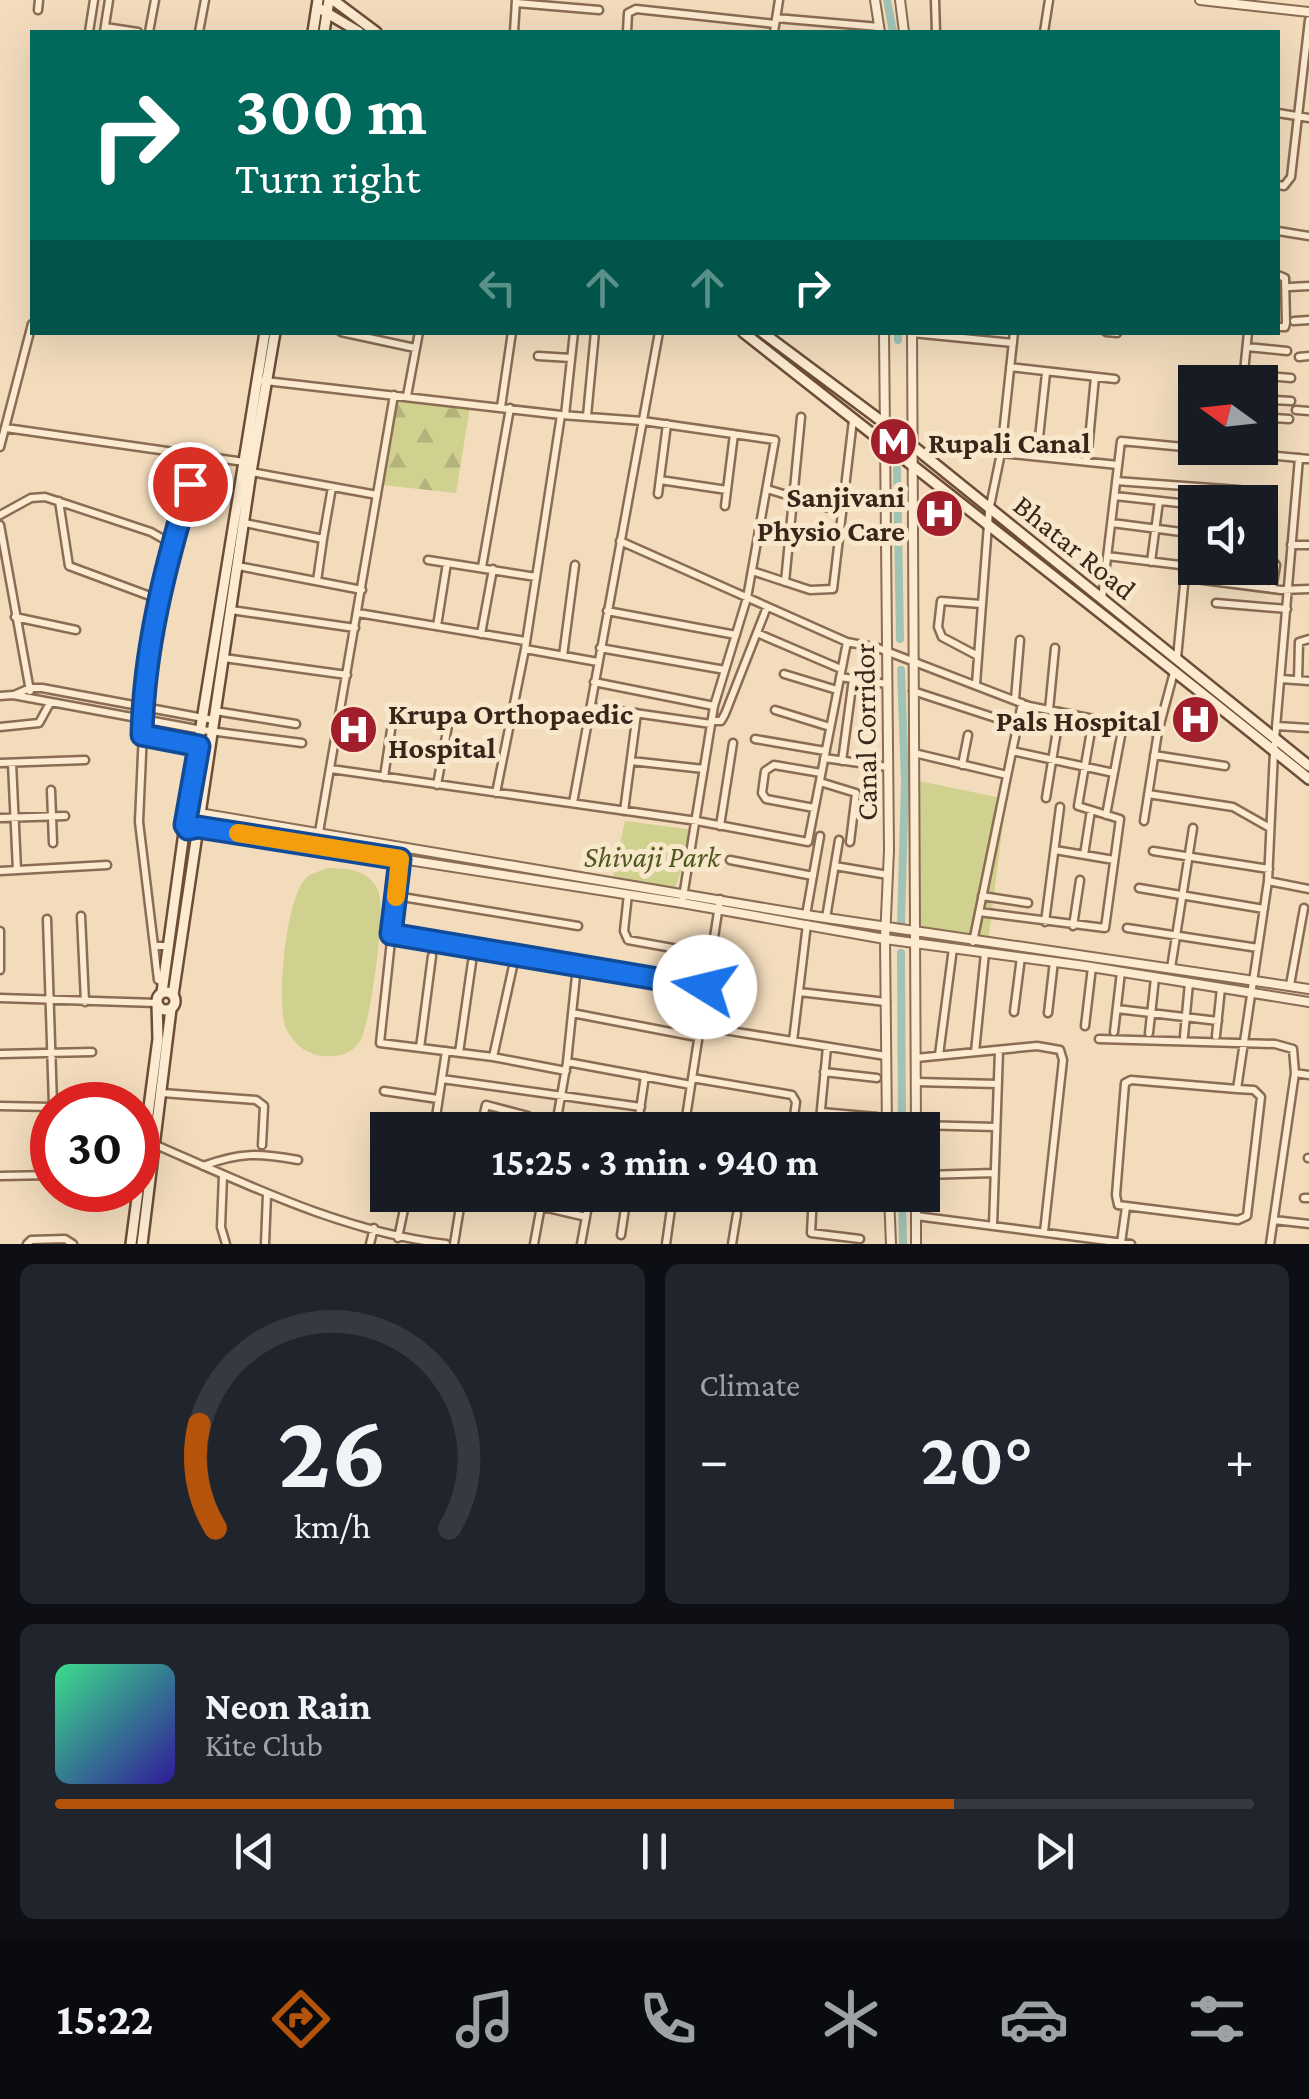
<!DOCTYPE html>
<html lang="en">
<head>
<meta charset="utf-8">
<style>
	body { margin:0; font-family:"Crimson Pro",serif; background:#20242c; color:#f1f3f6; height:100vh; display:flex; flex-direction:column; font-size:38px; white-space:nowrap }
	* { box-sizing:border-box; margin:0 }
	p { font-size:32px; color:#9ea1a6 }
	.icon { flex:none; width:55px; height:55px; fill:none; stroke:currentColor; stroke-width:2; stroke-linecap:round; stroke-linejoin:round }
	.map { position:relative; height:1244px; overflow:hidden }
	.details { display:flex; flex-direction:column; gap:20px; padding:20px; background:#0d0f14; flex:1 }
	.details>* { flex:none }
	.hud { position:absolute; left:30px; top:30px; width:1250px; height:305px; border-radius:0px; box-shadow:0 10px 40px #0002; background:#00695c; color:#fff; overflow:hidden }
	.needle { width:65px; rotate:285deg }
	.fabs { position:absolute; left:1178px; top:365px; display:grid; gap:20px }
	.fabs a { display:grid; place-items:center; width:100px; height:100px; border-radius:0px; background:#171b24; box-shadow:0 10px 40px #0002; font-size:50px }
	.speed { position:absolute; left:30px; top:1082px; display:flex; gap:20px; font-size:50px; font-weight:700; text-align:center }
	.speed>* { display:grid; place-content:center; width:130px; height:130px; border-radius:50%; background:#171b24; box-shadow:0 10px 40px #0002; line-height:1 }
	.speed .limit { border:15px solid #d22; background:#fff; color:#111 }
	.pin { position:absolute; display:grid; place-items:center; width:85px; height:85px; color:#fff; margin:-42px; border:5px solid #fff; border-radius:50%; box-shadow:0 2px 10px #0007 }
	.me { position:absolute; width:110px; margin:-55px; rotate:279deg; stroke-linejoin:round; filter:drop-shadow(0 0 8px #0008) }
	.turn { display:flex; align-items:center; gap:35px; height:210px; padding:0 40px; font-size:45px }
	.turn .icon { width:130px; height:130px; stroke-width:2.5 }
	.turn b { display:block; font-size:70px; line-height:85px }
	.lanes { display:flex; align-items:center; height:95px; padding:0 40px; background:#0003; justify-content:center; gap:50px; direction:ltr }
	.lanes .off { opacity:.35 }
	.big { font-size:75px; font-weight:700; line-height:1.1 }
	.details .card { flex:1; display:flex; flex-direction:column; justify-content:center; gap:15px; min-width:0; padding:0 35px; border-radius:15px; background:#20242c }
	.details .dial { align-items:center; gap:0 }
	.dial svg { height:260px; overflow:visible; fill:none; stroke:#363941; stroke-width:7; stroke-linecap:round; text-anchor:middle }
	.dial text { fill:#f1f3f6; stroke:none }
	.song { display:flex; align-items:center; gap:30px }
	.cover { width:120px; height:120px; border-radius:15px; background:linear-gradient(135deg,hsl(150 70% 55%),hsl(250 70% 35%)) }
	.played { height:10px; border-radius:5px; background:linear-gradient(90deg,#b45309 75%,#363941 75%) }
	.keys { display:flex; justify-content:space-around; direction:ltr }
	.heat { display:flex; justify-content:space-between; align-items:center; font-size:55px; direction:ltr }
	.details .tiles { flex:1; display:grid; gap:20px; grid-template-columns:1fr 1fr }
	.card:last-child { grid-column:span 2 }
	.trip { position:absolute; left:370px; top:1112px; width:570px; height:100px; border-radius:0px; background:#171b24; box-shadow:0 10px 40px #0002; font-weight:700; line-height:100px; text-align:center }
	.menu { display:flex; height:160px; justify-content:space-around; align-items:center; background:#090b0e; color:#9ea1a6 }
	.menu .icon { width:70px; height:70px }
	.menu .active { color:#b45309 }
	.menu b { font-size:45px; color:#f1f3f6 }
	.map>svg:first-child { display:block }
	.forest { fill:url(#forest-firs) }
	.green { fill:#d0d18f }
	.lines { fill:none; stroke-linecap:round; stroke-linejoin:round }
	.canal { stroke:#a1c3b5; stroke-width:8 }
	.minor-casing { stroke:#8b6c54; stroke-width:11 }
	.tertiary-casing { stroke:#8b6c54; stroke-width:12 }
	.secondary-casing { stroke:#6d4d37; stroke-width:14 }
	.minor { stroke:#fcebd0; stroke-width:6 }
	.tertiary { stroke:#fcebd0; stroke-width:8 }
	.secondary { stroke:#fcebd0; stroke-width:9 }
	.route-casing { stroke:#114b97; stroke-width:25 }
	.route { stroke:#1a73e8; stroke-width:18 }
	.slow { stroke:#f59e0b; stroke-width:18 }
	.labels { text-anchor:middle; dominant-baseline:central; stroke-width:10; stroke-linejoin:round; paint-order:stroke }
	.poi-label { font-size:30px; font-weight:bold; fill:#39261a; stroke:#f9e7cc; text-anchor:start }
	.street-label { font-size:30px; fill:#39261a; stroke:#f9e7cc }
	.park-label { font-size:30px; font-style:italic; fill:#4f581f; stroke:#f9e7cc }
</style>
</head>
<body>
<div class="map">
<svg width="1309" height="1244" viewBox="0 0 1309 1244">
	<defs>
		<pattern id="forest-firs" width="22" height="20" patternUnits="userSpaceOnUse" patternTransform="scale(2.5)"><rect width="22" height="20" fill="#d0d18f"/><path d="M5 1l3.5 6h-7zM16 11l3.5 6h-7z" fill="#b3b37b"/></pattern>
	</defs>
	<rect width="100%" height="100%" fill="#f2dcbc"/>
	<path class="forest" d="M396,398L470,407L456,493L382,485Z"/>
	<path class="green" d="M919,781L1006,799L989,936L919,927Z
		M625,821L695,830L674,891L612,881Z
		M328,868C347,868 372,870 379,893C385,913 371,1026 359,1043C350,1054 339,1057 325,1056C316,1056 304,1051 298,1045C293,1040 287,1032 285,1026C277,998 285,898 307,877C312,873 321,871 328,868Z"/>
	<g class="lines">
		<path class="canal" d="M887,0L893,32
			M898,332V340
			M897,469L900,639
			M901,670L905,782L901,923
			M901,953L902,1130
			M902,1195L903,1244"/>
		<defs>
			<path id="minor" d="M935,0L936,32
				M516,3L599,10
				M38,10L39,0
				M776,18L879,27
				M105,27L138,32
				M89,32L94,0
				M104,32L109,0
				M149,32L155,0
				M199,32L205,0
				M514,32L516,0
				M627,32L628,13L636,9L775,24
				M774,32L779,0
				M1044,32L1049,0
				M1278,113L1309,118
				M1278,185L1284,186L1291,177L1309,20
				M1278,231L1309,236
				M1278,275L1285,278L1286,323L1285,327H1278
				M1290,287L1309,286
				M1294,321L1309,320
				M341,332L415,348
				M1106,332L1117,333
				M912,333L1013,343
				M1247,347L1287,351
				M538,356L571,358
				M1299,357L1309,356
				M1010,367L1115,379
				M1244,374L1291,378
				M257,380L561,415L643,421L775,440L747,598L714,706L682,903
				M1243,382L1248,332
				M407,396L419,332
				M1260,399L1291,401
				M501,407L512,332
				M1296,410L1309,411
				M565,415L574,332
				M587,416L595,332
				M1260,417L1289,419
				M6,428L244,462
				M0,447L32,324
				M1001,453L1118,465
				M1037,456L1046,373
				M1087,461L1095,377
				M251,472L377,495
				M660,480L727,490
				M1116,481L1239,490L1247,493L1249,502
				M767,489L842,512
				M658,494L667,424
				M59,501L69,566L158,599
				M725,506L734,434
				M0,515L31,498L45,497L151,532L172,544
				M245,523L323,539L317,581
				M1112,523L1189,533
				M0,525L30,691
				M323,539L332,487
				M620,541L847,642L878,648L1029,706L1158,732L1174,672
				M1291,545H1309
				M1107,556L1180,565C1191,552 1192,520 1188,504L1115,496
				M1260,558L1272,560L1276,565L1272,589
				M428,560L536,577
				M1151,562L1159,501
				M238,566L362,590
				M482,567L510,408
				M1200,568L1199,577L1203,580L1281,590L1309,589
				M752,571L810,590L833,589L853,420
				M785,582L801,417
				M1234,584L1236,568
				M1102,599L1121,441L1309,459
				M1216,603L1287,609
				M231,610L355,628
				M607,611L736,635
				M358,613L525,641
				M15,617L76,630
				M437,626L447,563
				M757,633L841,669
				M481,634L493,569
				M600,648L725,670
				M525,649L598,662
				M563,656L575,565
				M978,656L942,637L938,627L941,601L981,604
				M224,658L347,675
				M1177,658L1185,575
				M784,674L837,690
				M840,677L887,684
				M1281,679L1309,681
				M1298,680L1299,642L1309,639
				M594,682L714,706
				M976,684L989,511L1001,453L1014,332
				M913,691L1017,725
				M14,695L30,688H42L214,720
				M0,696L13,695L202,730L302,743
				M1015,699L1020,640
				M593,707L711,724
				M775,710L830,727
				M1049,710L1055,648
				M215,711L296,724
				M712,721H721L725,714L767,607
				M1277,726L1309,728
				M0,727L39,723L50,703
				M142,735L199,746
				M755,739L825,751
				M1012,751L1114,773
				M914,753L1007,775
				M1154,755L1225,766
				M824,758L888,767
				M631,761L704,769
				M842,761L853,679
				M0,763L85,760
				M12,763L17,870
				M962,765L968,735
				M331,769L697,821L808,842L847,642
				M384,777L394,710
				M820,782L856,793L850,842
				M437,785L449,720
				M51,790L53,843
				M496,793L525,649L561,415
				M1148,794L1233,807L1270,828
				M1046,798L1060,712
				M573,803L659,332
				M814,808L766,799L762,793L765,771L774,765L821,773
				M624,811L637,713
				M1106,815L1123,725
				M0,818L65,816
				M1144,821L1158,732
				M720,826L733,743
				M317,844L394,395
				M401,848L380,1043L493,1057L566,1071
				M1055,850L1114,860
				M1153,851L1269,869
				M1084,855L1091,810
				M730,860L813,876
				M835,866L888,875
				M0,871L107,865
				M1268,881L1309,889
				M1139,888L1264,909
				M628,894L624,931L628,940L711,955
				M396,896L578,926
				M982,896L1028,903
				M979,912L1105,928L1120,819L1078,806L1093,719
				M806,915L820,836
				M81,916L85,1002
				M826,918L839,840
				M47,919L53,1105
				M1045,922L1060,807
				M1073,926L1080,880
				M1127,928L1258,948
				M0,931V970
				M391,934L705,987
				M973,942L1022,703
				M154,946L158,980L163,982
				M168,946H154L139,822L146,664L162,576L198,455
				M1171,968L1193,828
				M1290,985L1304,908
				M799,992L886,1002
				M0,998L157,1003
				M1117,1009L1218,1021
				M1014,1012L1021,957
				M572,1013L697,1037
				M1048,1013L1054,961
				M699,1026L886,1056
				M1085,1026L1092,967
				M1114,1032L1121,972
				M1149,1033L1155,978
				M1184,1036L1189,983
				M1216,1036L1221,988
				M1099,1039L1275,1044L1293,1049L1295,1073L1270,1244
				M793,1041L807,924
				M420,1048L432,956
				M975,1052L985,953
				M459,1053L472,962
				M0,1054L92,1052
				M939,1055L953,948
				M493,1057L515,957
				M916,1058L1037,1046L1060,1050L1063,1060L1044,1232
				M567,1062L691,1085
				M824,1072L877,1078
				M1295,1073L1309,1075
				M692,1078L792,1095L796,1102L792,1130
				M442,1079L641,1107
				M916,1082L998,1084
				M1237,1089L1254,1090L1261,1097L1247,1216L1238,1220L1118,1205L1116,1195L1125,1083L1131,1080L1237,1089L1268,881L1274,751L1299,458
				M384,1091L438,1099
				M162,1093L256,1100L264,1106L262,1145
				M0,1106L52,1107
				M821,1112L877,1117
				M685,1124L734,1130
				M916,1125L996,1127
				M555,1127L572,1130
				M434,1130L446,1051
				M480,1130L486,1105L528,1116L532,1130
				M555,1130L567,1062L577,966
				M637,1130L645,1076
				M684,1130L720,899
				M819,1130L827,1047
				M382,1131H388
				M156,1145C250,1186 344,1232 446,1244
				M1308,1158H1309
				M203,1166C241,1152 258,1153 298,1160
				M223,1175L221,1227L226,1244
				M922,1175L995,1173
				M0,1176L52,1175
				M492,1195L586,1217
				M813,1195L811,1233L860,1239
				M813,1196L877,1203
				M1304,1198H1309
				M916,1216L1131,1244
				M1274,1220L1309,1224
				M993,1226L999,1050
				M621,1235L627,1195
				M398,1238L407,1195
				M1121,1243L1126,1207
				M27,1244L31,1240L65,1239L73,1244
				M265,1244L267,1194
				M370,1244L374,1228
				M454,1244L462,1195
				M534,1244L543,1195
				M581,1244L590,1195
				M666,1244L673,1195
				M732,1244L737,1214"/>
			<path id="tertiary" d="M875,0L880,32
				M900,0L904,32
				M1200,0L1309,12
				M884,332L889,850L885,939L887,1130
				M912,332L916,1130
				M188,811L194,810L199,813L806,915L1309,989
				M185,825L191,830L197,827L682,903L885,939L1085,966L1309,1002
				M889,1195L891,1244
				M916,1195V1244"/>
			<path id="secondary" d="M333,0L376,32
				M317,7L359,32
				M313,32L318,0
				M324,32L329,0
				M743,332C931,481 1122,628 1309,779
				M762,332L888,426L1309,766
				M157 1001a9 9 0 1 1 18 0a9 9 0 1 1-18 0Z
				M162,992L185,825L265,332
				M173,995L251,472L275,332
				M131,1244L158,1039L157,1003
				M142,1244L171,1009"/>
		</defs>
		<use href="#minor" class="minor-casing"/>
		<use href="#tertiary" class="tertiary-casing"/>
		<use href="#secondary" class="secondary-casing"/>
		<use href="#minor" class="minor"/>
		<use href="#tertiary" class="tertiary"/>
		<use href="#secondary" class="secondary"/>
	</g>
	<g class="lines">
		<defs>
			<path id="route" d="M190,484C165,567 144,648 142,735L199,746L185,825L188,829L198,827L400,859L391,934L705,987"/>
		</defs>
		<use href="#route" class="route-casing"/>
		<use href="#route" class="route"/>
		<path class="slow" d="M238,833L400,859L396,897"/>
	</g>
	<defs>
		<symbol id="metro-disc" viewBox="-11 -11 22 22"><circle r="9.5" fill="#a11e2c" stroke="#f9e7cc"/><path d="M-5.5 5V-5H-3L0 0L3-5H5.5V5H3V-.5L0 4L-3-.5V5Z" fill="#fff"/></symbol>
		<symbol id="hospital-disc" viewBox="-11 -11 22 22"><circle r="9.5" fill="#a11e2c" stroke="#f9e7cc"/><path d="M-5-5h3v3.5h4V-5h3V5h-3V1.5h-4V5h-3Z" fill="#fff"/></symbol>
	</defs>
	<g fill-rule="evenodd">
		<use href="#metro-disc" x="866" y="414" width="55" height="55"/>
		<use href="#hospital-disc" x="912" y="486" width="55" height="55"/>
		<use href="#hospital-disc" x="1168" y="692" width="55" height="55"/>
		<use href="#hospital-disc" x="326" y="702" width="55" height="55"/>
	</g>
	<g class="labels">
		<g class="poi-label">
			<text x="928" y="442">Rupali Canal</text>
			<text x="905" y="496" text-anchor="end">Sanjivani<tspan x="905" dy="34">Physio Care</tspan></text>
			<text x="388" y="713">Krupa Orthopaedic<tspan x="388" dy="34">Hospital</tspan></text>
			<text x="1161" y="720" text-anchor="end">Pals Hospital</text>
		</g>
		<g class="street-label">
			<text transform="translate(1075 547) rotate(39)">Bhatar Road</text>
			<text transform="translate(865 732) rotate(-91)">Canal Corridor</text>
		</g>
		<g class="park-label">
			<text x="652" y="856">Shivaji Park</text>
		</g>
	</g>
</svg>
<div class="fabs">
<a><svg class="needle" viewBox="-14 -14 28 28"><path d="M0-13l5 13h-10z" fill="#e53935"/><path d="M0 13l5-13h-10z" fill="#9ea1a6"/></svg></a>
<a><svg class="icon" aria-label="sound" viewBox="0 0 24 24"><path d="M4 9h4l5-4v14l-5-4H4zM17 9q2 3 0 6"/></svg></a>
</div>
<div class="speed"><div class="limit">30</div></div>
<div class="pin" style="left:190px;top:484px;background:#d93025"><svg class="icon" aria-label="arrive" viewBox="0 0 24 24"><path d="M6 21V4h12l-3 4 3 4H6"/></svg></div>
<svg class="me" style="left:705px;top:987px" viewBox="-20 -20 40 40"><circle r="19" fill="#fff"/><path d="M0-13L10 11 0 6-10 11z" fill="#1a73e8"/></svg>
<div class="trip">15:25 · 3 min · 940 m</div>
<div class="hud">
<div class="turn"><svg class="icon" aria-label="right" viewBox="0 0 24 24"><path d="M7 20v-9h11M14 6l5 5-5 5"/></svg><div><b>300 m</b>Turn right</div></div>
<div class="lanes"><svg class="icon off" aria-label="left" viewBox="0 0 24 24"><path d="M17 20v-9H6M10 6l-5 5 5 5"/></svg><svg class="icon off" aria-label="ahead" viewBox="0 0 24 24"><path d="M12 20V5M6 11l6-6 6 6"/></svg><svg class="icon off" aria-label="ahead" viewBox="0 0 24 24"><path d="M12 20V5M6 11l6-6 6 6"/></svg><svg class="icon" aria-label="right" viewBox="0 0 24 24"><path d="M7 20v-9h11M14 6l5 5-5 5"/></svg></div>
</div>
</div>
<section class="details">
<div class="tiles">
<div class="card dial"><svg viewBox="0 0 100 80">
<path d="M14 69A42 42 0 1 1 86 69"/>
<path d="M14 69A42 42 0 0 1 9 37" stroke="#b45309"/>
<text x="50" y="56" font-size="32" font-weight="700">26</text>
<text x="50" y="72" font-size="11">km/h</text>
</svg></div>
<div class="card"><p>Climate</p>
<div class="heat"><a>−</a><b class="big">20°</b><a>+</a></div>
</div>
<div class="card">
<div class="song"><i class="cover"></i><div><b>Neon Rain</b><p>Kite Club</p></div></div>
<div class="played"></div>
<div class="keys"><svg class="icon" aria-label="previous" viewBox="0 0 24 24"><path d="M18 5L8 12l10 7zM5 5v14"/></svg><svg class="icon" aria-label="pause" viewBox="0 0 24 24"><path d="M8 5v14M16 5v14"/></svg><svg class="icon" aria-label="next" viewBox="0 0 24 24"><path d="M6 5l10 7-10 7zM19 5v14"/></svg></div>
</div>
</div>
</section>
<nav class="menu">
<b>15:22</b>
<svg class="icon active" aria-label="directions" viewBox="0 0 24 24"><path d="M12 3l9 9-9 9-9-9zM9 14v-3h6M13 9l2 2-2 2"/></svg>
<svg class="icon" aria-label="music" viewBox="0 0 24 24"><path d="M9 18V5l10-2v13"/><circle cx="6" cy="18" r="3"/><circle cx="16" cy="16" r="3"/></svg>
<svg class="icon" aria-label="phone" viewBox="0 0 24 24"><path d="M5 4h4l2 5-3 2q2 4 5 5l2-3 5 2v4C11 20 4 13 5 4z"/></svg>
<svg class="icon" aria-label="climate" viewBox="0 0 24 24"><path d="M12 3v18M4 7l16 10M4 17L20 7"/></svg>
<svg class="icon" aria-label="car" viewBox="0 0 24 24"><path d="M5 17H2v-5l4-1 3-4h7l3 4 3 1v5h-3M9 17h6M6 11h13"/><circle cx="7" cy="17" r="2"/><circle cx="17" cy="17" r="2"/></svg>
<svg class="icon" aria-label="filters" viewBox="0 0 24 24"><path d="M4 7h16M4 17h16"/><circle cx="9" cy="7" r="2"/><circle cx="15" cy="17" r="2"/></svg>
</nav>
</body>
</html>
